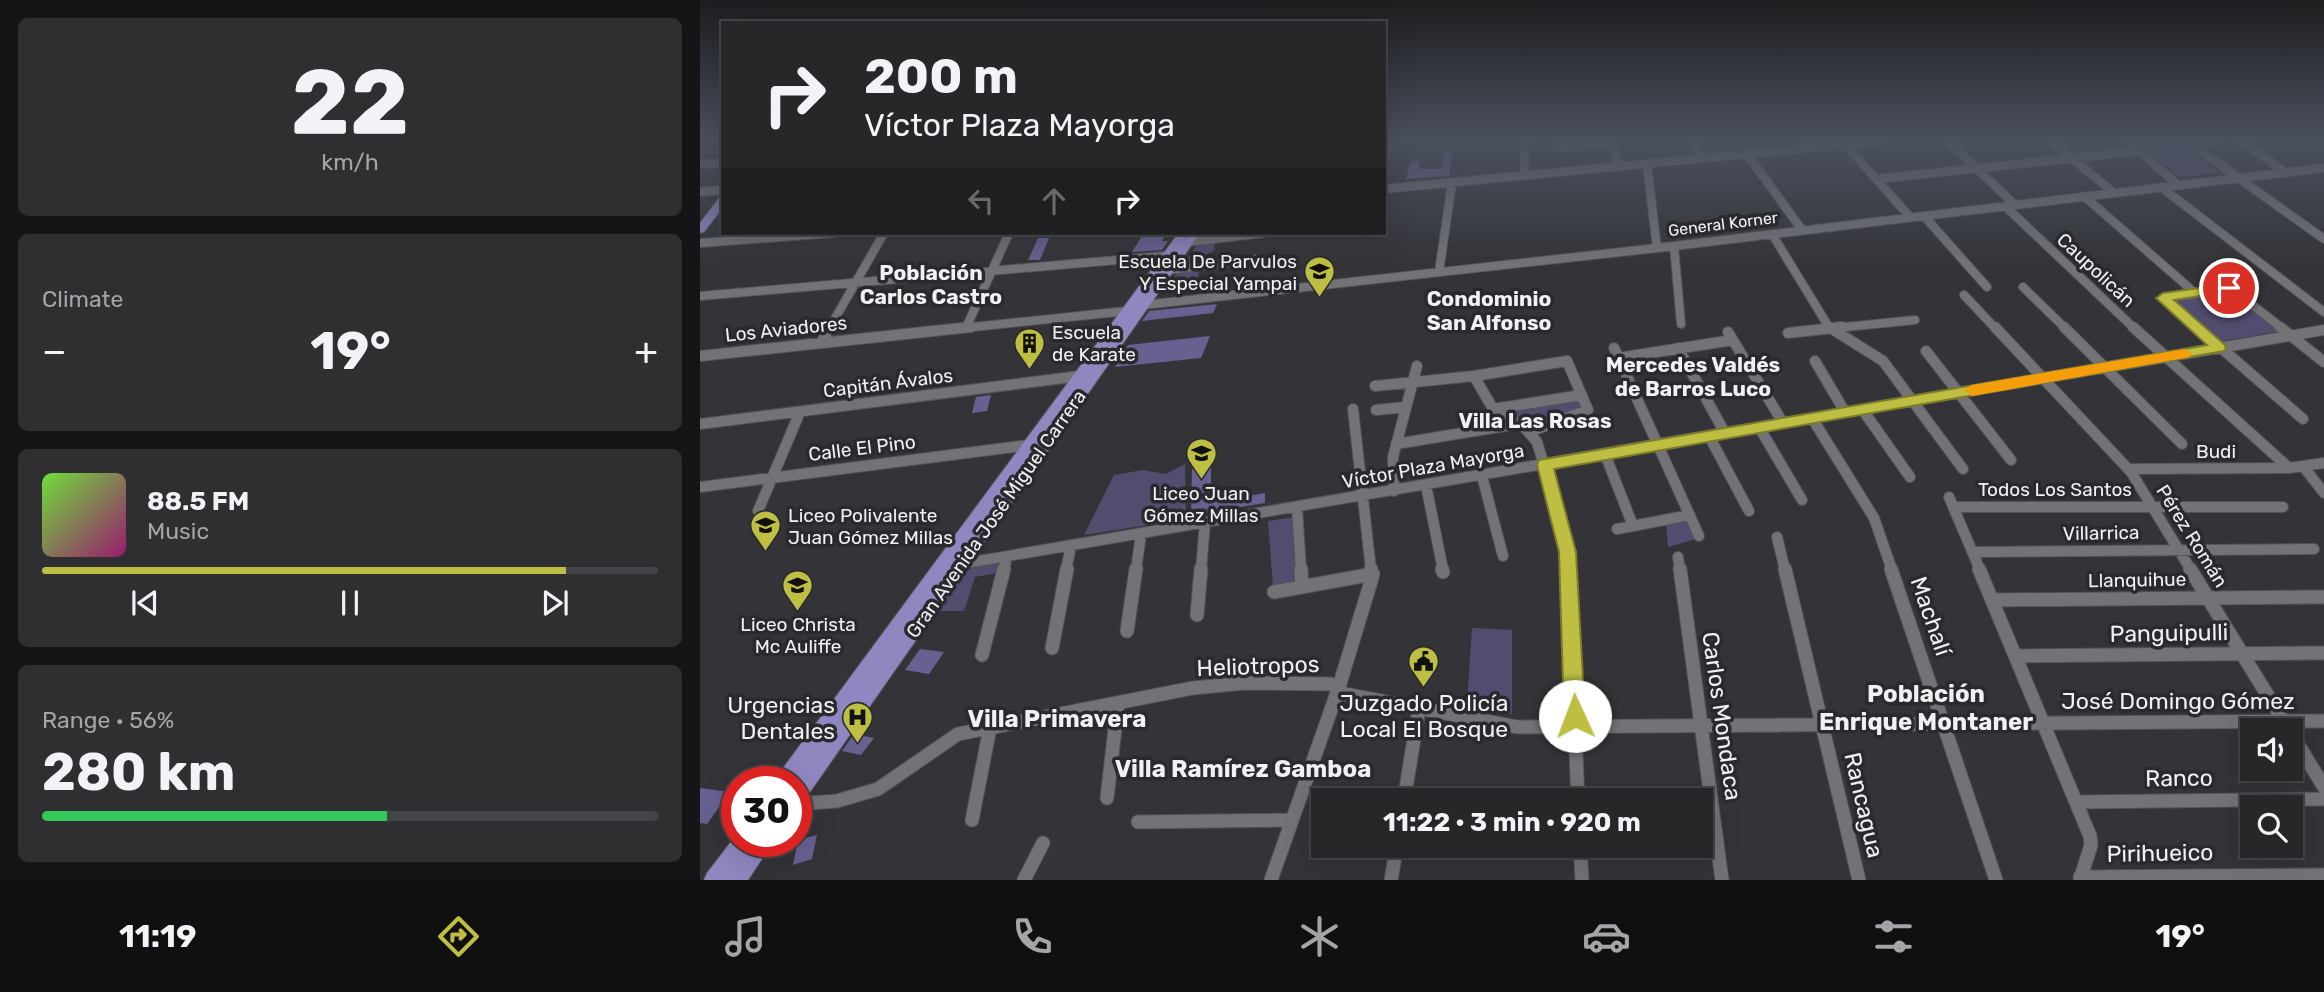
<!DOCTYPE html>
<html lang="en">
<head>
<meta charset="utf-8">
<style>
	body { margin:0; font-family:Rubik,sans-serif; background:#2f2f32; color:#f1f3f6; height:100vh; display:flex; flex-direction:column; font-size:26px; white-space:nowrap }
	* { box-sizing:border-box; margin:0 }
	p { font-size:23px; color:#a4a5a8 }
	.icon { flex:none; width:38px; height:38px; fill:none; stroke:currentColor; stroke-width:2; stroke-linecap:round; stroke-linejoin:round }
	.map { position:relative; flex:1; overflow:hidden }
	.details { display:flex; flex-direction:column; gap:18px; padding:18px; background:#151517; width:700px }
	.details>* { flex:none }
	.hud { position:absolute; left:21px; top:21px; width:665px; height:214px; border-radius:0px; box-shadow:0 7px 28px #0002,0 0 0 2px #434447; background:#27272a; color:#f1f3f6; overflow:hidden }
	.fabs { position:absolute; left:1540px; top:718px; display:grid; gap:14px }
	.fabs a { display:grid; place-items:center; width:63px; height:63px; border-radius:0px; background:#27272a; box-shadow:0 7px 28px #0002,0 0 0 2px #434447; font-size:35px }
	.speed { position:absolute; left:21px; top:766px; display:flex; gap:14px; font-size:35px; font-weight:700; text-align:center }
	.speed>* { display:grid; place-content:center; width:91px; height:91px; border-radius:50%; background:#27272a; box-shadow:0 7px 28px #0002,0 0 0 2px #434447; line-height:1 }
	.speed .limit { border:10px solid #d22; background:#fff; color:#111 }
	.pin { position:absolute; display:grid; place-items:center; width:60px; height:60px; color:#fff; margin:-30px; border:4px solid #fff; border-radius:50%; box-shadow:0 2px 7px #0007 }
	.me { position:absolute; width:77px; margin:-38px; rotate:358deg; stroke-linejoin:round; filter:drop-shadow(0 0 5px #0008) }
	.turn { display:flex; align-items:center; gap:24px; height:147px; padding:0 28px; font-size:32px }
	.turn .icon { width:91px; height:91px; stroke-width:2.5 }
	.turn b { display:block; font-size:49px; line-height:60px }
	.lanes { display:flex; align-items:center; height:66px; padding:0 28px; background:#0003; justify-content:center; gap:35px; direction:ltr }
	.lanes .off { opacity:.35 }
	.big { font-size:52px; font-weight:700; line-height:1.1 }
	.details .card { flex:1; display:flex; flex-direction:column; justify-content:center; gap:10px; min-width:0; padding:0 24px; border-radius:10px; background:#2f2f32 }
	.details .dial { align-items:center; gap:0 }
	.dial b { font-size:91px; line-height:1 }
	.song { display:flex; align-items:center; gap:21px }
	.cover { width:84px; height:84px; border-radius:10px; background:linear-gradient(135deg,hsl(100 70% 55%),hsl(320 70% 35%)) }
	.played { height:7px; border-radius:4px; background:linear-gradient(90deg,#bebf42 85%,#434447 85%) }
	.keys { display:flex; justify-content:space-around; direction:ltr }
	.heat { display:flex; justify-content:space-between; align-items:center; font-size:38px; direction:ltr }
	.charge { height:10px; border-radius:5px; background:linear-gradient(90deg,#34c759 56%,#434447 0) }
	.trip { position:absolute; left:611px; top:788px; width:402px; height:70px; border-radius:0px; background:#27272a; box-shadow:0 7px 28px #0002,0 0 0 2px #434447; font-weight:700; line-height:70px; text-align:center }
	.menu { display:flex; height:112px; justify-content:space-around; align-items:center; background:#101011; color:#a4a5a8 }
	.menu .icon { width:49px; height:49px }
	.menu .active { color:#bebf42 }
	.menu b { font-size:32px; color:#f1f3f6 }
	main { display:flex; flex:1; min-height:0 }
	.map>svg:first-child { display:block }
	.green { fill:#514d6f }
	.building { fill:#676192 }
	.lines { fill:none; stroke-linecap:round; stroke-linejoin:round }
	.minor-far2-casing { stroke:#535357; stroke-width:10 }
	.minor-far1-casing { stroke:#535357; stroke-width:12 }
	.minor-casing { stroke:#535357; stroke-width:15 }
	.major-casing { stroke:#535357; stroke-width:2 }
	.minor-far2 { stroke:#727277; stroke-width:8 }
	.minor-far1 { stroke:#727277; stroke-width:10 }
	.minor { stroke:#727277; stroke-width:13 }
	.major { fill:#8f87c0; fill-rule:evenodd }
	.route { fill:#bebf42; stroke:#7c7c2b; stroke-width:2 }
	.slow { fill:#f59e0b }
	.labels { text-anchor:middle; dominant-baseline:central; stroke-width:7; stroke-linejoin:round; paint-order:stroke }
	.far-street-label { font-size:16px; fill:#f1f0f3; stroke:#2a2a2e }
	.poi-label { font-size:19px; fill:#f1f0f3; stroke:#2a2a2e; text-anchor:start }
	.street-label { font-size:19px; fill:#f1f0f3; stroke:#2a2a2e }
	.neighbourhood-label { font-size:21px; font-weight:bold; fill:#f1f0f3; stroke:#2a2a2e }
	.near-street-label { font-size:23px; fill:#f1f0f3; stroke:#2a2a2e }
	.near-poi-label { font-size:23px; fill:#f1f0f3; stroke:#2a2a2e }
	.near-neighbourhood-label { font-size:24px; font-weight:bold; fill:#f1f0f3; stroke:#2a2a2e }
</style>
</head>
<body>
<main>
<section class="details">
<div class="card dial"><b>22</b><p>km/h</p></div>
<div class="card"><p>Climate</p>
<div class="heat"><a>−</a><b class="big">19°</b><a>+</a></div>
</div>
<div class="card">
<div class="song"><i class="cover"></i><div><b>88.5 FM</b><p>Music</p></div></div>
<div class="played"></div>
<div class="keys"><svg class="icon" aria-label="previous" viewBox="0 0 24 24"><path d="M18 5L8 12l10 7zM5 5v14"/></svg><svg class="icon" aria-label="pause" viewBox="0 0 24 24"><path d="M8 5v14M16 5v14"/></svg><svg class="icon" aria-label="next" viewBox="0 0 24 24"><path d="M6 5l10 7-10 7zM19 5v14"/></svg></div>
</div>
<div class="card"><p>Range · 56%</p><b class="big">280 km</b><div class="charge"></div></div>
</section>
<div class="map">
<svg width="1624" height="880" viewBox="0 0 1624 880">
	<rect width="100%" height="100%" fill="#343438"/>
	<path class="green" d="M1436,141H1477L1520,173L1479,177Z
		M506,233H516L514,251L504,255L497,280L470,283Z
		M1531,290L1581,331L1517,342L1469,300Z
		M878,397L884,410L833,428L802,410Z
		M485,464L486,519L384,535L414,475L443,470L466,474Z
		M595,517L600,581L573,587L568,521Z
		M986,518L996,539L968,547L966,523Z
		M304,562L302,572L275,577L264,611H236L267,569Z
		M772,628L812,630V714L767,705Z"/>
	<path class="building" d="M745,151H752L749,176L706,179L710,161H718L720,169H741Z
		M444,233H467L462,241H468L462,250L432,252Z
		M338,238H349L340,260H328Z
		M517,304L513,313L442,321L449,311Z
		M510,336L501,358L415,367L428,345Z
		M291,395L287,411L272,413L276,397Z
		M511,466V502L565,493V503L491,515L492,469Z
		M220,649L244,652L229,674L205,670Z
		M154,734L174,738L161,755L142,751Z
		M0,788L30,792L7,824L0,823Z
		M117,835L112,859L93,865L98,840Z"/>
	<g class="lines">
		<defs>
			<path id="minor-far2" d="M910,141L920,166
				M992,141L1002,158
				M1248,141L1315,205
				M1351,141L1414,193
				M1428,141L1478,185
				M1487,141L1624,239
				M1542,141L1585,172
				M1145,144L1210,217
				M1491,144L1518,141
				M857,148L911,143
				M1047,154L1102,230
				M684,158L689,141
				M0,164L23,163
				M947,164L957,248
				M824,176L825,141
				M1176,179L1439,151
				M1461,187L1624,312
				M684,189L1182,141
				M0,192L20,190
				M1384,196L1494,292
				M1305,206L1435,329
				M1224,216L1287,287
				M1072,234L1130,329
				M489,242L564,233
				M0,243L134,233
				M974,246L981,324
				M469,270L556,259
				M739,272L752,183
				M1323,287L1366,329
				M1264,295L1296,329
				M0,296L475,255
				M266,328L309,233
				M129,329L184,233
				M254,329L427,311L444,305L957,248L1624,168
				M1125,329L1215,320
				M1499,329L1463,298L1532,289L1583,329"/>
			<path id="minor-far1" d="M1129,327L1183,361L1263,469
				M1295,327L1431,472L1491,570
				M1364,327L1482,444
				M1433,327L1589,468
				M1497,327L1603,419
				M1580,327L1624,362
				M1028,332L1083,423
				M1088,333L1142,327
				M121,343L130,327
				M914,348L999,536
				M978,348L1025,433
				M1226,351L1311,460
				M0,356L271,327
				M918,358L1033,340
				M1115,361L1145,412
				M774,376L793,409L825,428L837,442L864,532L868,570
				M675,386L774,376L867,361L888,410L829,432
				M653,409L671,570
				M793,409L882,395
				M1162,409L1210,477
				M676,410L706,407
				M1112,418L1174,518L1192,570
				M0,424L380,376
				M1059,427L1102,500
				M1009,436L1049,511
				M696,444L817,424
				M905,454L933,526
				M1603,466L1624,493
				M1428,469L1589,468L1624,463
				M782,476L803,556
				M726,485L743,570
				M0,487L329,445
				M694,491L693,457L717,366
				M1249,497L1280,570
				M597,507L601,570
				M1253,507H1583
				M58,511L100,412
				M917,529L990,515
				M1077,537L1085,570
				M1272,552L1614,549
				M978,557L980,570
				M261,564L1624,330
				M304,570L307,557
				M366,570L371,546
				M436,570L441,534
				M501,570L505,523"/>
			<path id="minor" d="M601,569L602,587
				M742,569L743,572
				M868,569L878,800
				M980,569L1022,880
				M1085,569L1159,880
				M1191,569L1296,880
				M1279,569L1390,836L1391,845L1380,880
				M1490,569L1589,730
				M574,592L673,574
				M1292,600L1624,597
				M497,615L501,569
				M427,631L436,569
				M352,648L367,569
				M282,655L304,569
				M1315,656L1624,653
				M1591,733L1624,787
				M407,798L418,703
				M704,800L719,709
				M1376,802L1624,799
				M96,804L137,801L178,789L258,734L493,688L545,683L631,684L645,694L817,727L1624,721
				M272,820L290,728
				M438,822L592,820
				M880,845L882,880
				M1380,877L1624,875
				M324,880L343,843
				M571,880L638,690L672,578L671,569
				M691,880L697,845"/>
			<path id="major" d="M23,197V207L4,232L0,233V223L19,198Z
				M490,233H500L103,802L96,805V782H76L78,775L477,235H485V239Z
				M37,834V842H73L48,880H4L7,873Z"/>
		</defs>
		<use href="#minor-far2" class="minor-far2-casing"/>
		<use href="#minor-far1" class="minor-far1-casing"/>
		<use href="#minor" class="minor-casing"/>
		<use href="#major" class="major-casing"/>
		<use href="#minor-far2" class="minor-far2"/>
		<use href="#minor-far1" class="minor-far1"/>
		<use href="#minor" class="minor"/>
		<use href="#major" class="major"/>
	</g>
	<linearGradient id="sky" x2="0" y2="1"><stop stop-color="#1d1d1f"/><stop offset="0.53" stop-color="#4a505e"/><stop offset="1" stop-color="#4a505e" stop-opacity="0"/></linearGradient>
	<rect width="1624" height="264" fill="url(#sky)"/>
	<path class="route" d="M1529,284L1535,288L1533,291L1474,300L1524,344L1526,348L1524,351L854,469L876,552L885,716L882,723L875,726L867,723L864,716L859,552L837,465L839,460L1507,345L1456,298L1463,293Z"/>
	<path class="slow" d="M1485,349L1492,354L1490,357L1272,396L1264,390L1272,385Z"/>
	<defs>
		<symbol id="school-pin" viewBox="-11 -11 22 30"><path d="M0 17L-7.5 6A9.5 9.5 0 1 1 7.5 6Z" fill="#bebf42" stroke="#2a2a2e"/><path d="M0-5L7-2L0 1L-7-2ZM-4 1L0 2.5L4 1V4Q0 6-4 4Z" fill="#111"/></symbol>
		<symbol id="building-pin" viewBox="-11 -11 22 30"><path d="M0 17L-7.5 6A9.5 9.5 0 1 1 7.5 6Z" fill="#bebf42" stroke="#2a2a2e"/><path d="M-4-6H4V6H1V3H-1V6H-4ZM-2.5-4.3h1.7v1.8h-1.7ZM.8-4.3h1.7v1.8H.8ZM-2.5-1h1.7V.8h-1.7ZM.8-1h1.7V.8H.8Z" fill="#111"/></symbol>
		<symbol id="civic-pin" viewBox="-11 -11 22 30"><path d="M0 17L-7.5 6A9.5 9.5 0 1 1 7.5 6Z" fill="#bebf42" stroke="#2a2a2e"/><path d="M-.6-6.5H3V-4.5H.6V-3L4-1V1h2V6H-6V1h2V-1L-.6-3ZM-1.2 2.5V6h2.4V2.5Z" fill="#111"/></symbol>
		<symbol id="hospital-pin" viewBox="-11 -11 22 30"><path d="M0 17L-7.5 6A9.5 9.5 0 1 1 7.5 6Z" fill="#bebf42" stroke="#2a2a2e"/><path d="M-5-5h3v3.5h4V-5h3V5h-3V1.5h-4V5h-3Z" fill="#111"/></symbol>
	</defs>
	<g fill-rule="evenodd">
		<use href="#school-pin" x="602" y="254" width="35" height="47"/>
		<use href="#building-pin" x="312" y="326" width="35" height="47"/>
		<use href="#school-pin" x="484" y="436" width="35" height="47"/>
		<use href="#school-pin" x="48" y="508" width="35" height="47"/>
		<use href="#school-pin" x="80" y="568" width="35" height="47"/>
		<use href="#civic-pin" x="706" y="644" width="35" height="47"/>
		<use href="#hospital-pin" x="140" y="700" width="35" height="47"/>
	</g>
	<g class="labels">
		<g class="far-street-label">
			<text transform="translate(1023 224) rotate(-7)">General Korner</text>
		</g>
		<g class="poi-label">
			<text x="597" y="261" text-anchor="end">Escuela De Parvulos<tspan x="597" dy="22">Y Especial Yampai</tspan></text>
			<text x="352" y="332">Escuela<tspan x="352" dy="22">de Karate</tspan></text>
			<text x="501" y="493" text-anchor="middle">Liceo Juan<tspan x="501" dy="22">Gómez Millas</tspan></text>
			<text x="88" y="515">Liceo Polivalente<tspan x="88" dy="22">Juan Gómez Millas</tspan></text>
			<text x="98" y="624" text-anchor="middle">Liceo Christa<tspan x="98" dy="22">Mc Auliffe</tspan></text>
		</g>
		<g class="street-label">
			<text transform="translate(1396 270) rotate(43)">Caupolicán</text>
			<text transform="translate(86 329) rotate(-6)">Los Aviadores</text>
			<text transform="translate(188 383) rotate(-7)">Capitán Ávalos</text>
			<text transform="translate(162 448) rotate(-7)">Calle El Pino</text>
			<text x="1516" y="451">Budi</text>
			<text transform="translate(733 466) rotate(-10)">Víctor Plaza Mayorga</text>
			<text x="1355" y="489">Todos Los Santos</text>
			<text transform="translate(296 514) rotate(-55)">Gran Avenida José Miguel Carrera</text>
			<text transform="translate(1401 533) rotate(-1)">Villarrica</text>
			<text transform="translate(1492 536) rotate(58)">Pérez Román</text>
			<text transform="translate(1437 580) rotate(-1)">Llanquihue</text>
		</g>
		<g class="neighbourhood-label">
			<text x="231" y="272">Población<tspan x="231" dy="24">Carlos Castro</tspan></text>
			<text x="789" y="298">Condominio<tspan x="789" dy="24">San Alfonso</tspan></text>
			<text x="993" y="364">Mercedes Valdés<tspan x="993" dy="24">de Barros Luco</tspan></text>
			<text x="835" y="420">Villa Las Rosas</text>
		</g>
		<g class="near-street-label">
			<text transform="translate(1231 616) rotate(71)">Machalí</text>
			<text transform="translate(1469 633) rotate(-1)">Panguipulli</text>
			<text transform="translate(558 666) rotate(-2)">Heliotropos</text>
			<text x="1478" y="701">José Domingo Gómez</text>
			<text transform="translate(1022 716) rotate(82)">Carlos Mondaca</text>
			<text transform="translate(1479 778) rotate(-1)">Ranco</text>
			<text transform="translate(1164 805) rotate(77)">Rancagua</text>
			<text transform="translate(1460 853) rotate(-1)">Pirihueico</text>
		</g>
		<g class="near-poi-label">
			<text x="724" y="703">Juzgado Policía<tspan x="724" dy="26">Local El Bosque</tspan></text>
			<text x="135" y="705" text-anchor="end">Urgencias<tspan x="135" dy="26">Dentales</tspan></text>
		</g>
		<g class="near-neighbourhood-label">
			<text x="1226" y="694">Población<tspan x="1226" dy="28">Enrique Montaner</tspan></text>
			<text x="357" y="719">Villa Primavera</text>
			<text x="543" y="769">Villa Ramírez Gamboa</text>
		</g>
	</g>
</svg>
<div class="fabs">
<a><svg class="icon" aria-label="sound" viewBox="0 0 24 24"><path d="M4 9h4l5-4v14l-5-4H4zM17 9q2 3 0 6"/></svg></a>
<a><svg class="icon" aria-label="search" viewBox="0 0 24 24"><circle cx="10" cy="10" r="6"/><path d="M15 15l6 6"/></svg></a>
</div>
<div class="speed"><div class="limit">30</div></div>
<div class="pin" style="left:1529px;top:288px;background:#d93025"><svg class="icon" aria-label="arrive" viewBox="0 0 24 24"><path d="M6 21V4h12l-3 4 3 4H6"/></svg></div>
<svg class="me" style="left:875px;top:716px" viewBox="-20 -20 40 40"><circle r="19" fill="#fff"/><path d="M0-13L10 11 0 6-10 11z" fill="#bebf42"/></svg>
<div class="trip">11:22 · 3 min · 920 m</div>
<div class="hud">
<div class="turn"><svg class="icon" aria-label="right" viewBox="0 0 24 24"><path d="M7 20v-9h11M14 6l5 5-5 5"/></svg><div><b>200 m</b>Víctor Plaza Mayorga</div></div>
<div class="lanes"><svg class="icon off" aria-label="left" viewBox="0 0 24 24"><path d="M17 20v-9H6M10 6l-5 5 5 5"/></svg><svg class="icon off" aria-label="ahead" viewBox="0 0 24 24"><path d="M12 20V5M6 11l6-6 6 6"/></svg><svg class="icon" aria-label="right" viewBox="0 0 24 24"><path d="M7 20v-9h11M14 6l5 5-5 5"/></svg></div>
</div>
</div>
</main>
<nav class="menu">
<b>11:19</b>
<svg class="icon active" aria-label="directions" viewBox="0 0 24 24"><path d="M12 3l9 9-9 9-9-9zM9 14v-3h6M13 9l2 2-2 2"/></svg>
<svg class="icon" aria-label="music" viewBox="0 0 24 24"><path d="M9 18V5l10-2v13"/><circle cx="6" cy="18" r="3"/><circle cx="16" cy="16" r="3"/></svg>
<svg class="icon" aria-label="phone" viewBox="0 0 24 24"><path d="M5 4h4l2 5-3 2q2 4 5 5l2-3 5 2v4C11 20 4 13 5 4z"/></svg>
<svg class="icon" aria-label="climate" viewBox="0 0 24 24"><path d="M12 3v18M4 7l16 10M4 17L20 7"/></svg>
<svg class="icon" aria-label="car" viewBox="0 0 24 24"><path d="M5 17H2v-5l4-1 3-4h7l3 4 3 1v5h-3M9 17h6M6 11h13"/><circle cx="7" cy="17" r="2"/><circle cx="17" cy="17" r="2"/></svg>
<svg class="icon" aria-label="filters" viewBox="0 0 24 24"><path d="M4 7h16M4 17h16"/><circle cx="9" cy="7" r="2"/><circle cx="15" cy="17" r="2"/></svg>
<b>19°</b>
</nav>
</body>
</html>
